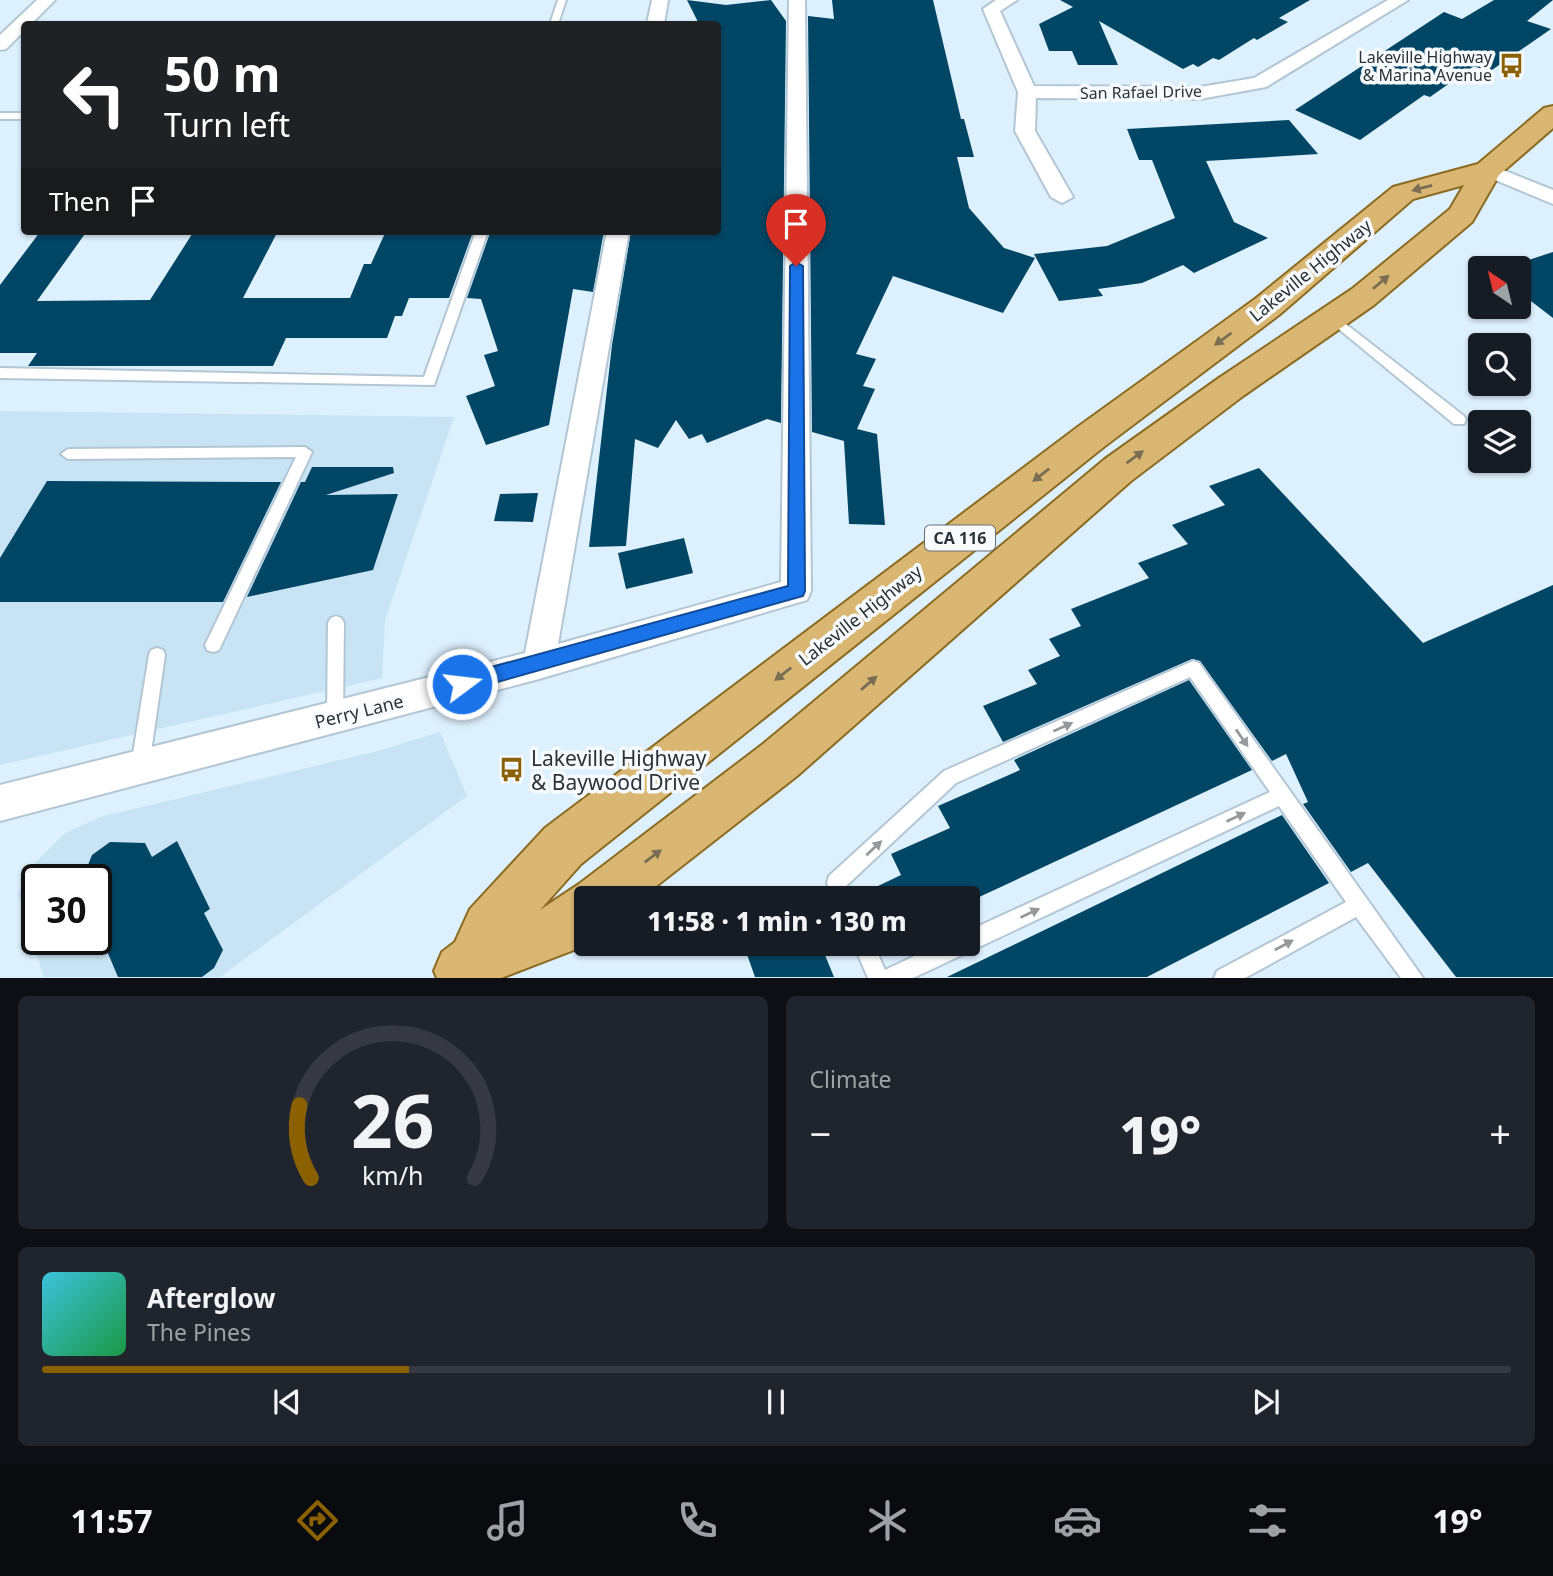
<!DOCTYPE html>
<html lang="en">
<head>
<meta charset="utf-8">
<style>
	body { margin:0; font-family:"Noto Sans",sans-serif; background:#20242c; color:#f1f3f6; height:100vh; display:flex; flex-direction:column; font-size:26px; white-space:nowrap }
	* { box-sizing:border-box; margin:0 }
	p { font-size:23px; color:#9ea1a6 }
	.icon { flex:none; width:38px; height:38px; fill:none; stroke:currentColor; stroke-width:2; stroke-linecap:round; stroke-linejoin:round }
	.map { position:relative; height:978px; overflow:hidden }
	.details { display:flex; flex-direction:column; gap:18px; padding:18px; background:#0d0f14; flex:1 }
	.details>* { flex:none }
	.guide { position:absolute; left:21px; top:21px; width:700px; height:214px; border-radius:7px; box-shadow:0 2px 5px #0004; background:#202124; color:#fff; overflow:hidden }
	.needle { width:46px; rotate:325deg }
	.fabs { position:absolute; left:1468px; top:256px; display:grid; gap:14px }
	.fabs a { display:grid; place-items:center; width:63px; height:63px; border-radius:7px; background:#171b24; box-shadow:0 2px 5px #0004; font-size:35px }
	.speed { position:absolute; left:21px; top:864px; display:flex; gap:14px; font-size:35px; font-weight:700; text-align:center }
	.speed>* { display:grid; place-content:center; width:91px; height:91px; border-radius:50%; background:#171b24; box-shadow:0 2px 5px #0004; line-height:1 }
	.speed .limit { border:4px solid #111; border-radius:10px; background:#fff; color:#111 }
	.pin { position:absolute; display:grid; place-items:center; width:60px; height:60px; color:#fff; margin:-72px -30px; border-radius:50% 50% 50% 0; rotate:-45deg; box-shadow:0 0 7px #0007 }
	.pin .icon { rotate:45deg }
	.me { position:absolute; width:77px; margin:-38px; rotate:75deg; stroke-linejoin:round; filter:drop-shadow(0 0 5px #0008) }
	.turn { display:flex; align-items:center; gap:24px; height:147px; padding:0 28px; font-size:32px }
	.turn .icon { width:91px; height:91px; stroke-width:2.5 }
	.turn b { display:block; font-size:49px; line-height:60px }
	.then { display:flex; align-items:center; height:66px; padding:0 28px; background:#0003; gap:14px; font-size:26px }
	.big { font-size:52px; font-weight:800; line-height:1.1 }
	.details .card { flex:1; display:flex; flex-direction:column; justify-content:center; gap:10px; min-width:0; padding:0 24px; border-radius:10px; background:#20242c }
	.details .dial { align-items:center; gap:0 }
	.dial svg { height:182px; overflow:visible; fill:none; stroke:#363941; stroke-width:7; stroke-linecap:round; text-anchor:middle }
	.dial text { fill:#f1f3f6; stroke:none }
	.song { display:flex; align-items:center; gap:21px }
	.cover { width:84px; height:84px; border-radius:10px; background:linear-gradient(135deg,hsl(190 70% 55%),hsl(140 70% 35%)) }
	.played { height:7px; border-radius:4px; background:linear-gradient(90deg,#8b6001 25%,#363941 25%) }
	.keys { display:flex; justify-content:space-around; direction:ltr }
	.heat { display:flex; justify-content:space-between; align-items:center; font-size:38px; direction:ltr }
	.details .tiles { flex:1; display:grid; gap:18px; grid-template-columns:1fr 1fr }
	.card:last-child { grid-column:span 2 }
	.trip { position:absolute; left:574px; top:886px; width:406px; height:70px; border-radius:7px; background:#171b24; box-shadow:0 2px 5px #0004; font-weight:800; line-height:70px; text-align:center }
	.dock { display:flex; height:112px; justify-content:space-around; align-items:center; background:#090b0e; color:#9ea1a6 }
	.dock .icon { width:49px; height:49px }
	.dock .active { color:#8b6001 }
	.dock b { font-size:32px; color:#f1f3f6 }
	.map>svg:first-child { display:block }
	.built { fill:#c8e3f4; fill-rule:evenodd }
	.building { fill:#024665 }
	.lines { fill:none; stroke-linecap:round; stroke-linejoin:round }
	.lane-casing { stroke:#b3c6d3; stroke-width:4 }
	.street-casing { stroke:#b3c6d3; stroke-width:4 }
	.primary-casing { stroke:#8b6a21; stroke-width:4 }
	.lane { fill:#fff; fill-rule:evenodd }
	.street { fill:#fff; fill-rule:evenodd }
	.primary { fill:#d9b773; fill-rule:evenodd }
	.oneway { fill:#796e53 }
	.oneway2 { fill:#95999c }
	.route { fill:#1a73e8; stroke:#114b97; stroke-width:2 }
	.labels { text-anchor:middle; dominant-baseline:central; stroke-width:7; stroke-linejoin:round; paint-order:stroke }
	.far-poi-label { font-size:16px; fill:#2b3338; stroke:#f7fbfe; text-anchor:end }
	.far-street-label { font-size:16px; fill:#2b3338; stroke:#f7fbfe }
	.shield { fill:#f7fbfe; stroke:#686f73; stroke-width:2 }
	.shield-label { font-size:16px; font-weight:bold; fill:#2b3338 }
	.street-label { font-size:18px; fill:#2b3338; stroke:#f7fbfe }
	.near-poi-label { font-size:21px; fill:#2b3338; stroke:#f7fbfe; text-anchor:start }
</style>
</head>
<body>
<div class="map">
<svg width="1553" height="978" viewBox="0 0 1553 978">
	<rect width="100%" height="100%" fill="#ddf0fe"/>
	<path class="built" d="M0,411L454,417L385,620L382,678L0,765Z
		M440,732L467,796L220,977H44L18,894L29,869L64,834L100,817L378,751ZM37,880H96V940H37Z"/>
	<path class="building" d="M687,0L726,5L771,0L786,21L781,423L767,419L707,443L702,434L689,439L676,420L658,448L635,439L626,546L589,547L612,345L631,231H718V24H699Z
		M832,0H933L961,119H964L974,157H957L969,208L1004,248L1035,258L1003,313L893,276L856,354L876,359L863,386L875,389L857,429L877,434L885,525L849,524L844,441L812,432L808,16L834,19Z
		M1060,0H1310L1279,18L1288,22L1257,40L1254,38L1219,60L1213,58L1198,67L1193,64L1183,69L1099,21L1118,65H1078L1072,51H1049L1039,24L1073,7Z
		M1494,0H1553L1527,21L1551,29L1489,72L1474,66L1430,97L1424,95L1360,140L1295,110L1444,12L1462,19Z
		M1289,120L1318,154L1206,161L1234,222L1268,238L1194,273L1183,265L1142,283L1098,289L1103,296L1059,301L1034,254L1107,246L1175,218L1152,160H1139L1127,129Z
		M87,231L37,301L150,300L194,231H278L243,298H350L364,264H371L386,231L473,232L449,298H409L402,316H395L387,338H286L273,366H28L37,353H0V285L40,232Z
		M526,231H604L593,292L573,289L549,425L486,445L466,396L495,386L484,355L498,351L481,299L467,298L490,233Z
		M1553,252V318L1519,292V263Z
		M312,467H393L394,473L326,495L398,494L373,570L247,597L301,482H305Z
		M1259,468L1423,643L1553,585V977H1456L1368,863L1351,872L1303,804L1308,802L1286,754L1272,761L1200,661L1192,659L1003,742L983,706L1037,684L1028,670L1060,656L1049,639L1081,626L1071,609L1149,578L1138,563L1188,544L1172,525L1225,505L1209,486Z
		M47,481L281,482L223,602H0V558Z
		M538,493L533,522L494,521L500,494Z
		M684,538L693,573L626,589L618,553Z
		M1189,680L1252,770L977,898H853L901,875L891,854L950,828L938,806L1020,770L1014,760Z
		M1282,815L1329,883L1147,977H947Z
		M177,841L210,909L204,913L223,950L214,968L202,977H118L96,925V880H82L92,855L110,842L145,843L152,857Z
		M743,943H820L834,977H755Z"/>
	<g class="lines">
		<defs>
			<path id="lane" d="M558,0H566L558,24H550Z
				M0,113H24V119H0Z
				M476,231H488L434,385L0,378V368L424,377Z
				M1333,314L1464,416L1466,420L1464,424H1454L1329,321L1327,318L1329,315Z
				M305,447L312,452L219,650L213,652L207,650L205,645L296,457L68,459L61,454L68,449Z
				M336,616L341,618L344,623L343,717L341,723L335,725L329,723L327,717L328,623L331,618Z
				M157,648L163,650L165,655L149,766L146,772L140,774L134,772L131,766L149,655L151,650Z
				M1193,661L1199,663L1423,978H1401L1356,917L1245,978H1214L1217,971L1346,902L1279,806L913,978H868L853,943H873L885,970L942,943H968V931L1270,792L1190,677L956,783L846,886L851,898H833L827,883L829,876L944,771Z"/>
			<path id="street" d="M37,0H55L31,24H24V31L6,49L0,50V35Z
				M652,0H668L664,24H647Z
				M789,0H805L811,591L807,600L539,679L0,821V785L525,653L607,231H629L558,644L781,582Z
				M996,0H1017L1000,11L1034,86L1200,87L1254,78L1388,0H1408L1266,87L1200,99L1036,98L1035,131L1073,197L1062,203L1051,197L1015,131L1018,92L983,9Z
				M1488,164L1553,190V204L1481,174L1478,170L1481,166Z"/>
			<path id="primary" d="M1553,106V128L1499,175L1472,222L1374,305L1243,396L1131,481L797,776L641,898H586V940L574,950L501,978H437L434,971L442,952L455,942L470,909L545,828L1079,426L1255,299L1393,187L1478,164L1544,108ZM1464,185L1450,209L1352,289L1219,378L1105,459L763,744L579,884L540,910L581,864L1105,446L1279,315L1413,199Z"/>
		</defs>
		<use href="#lane" class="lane-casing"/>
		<use href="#street" class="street-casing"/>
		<use href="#primary" class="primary-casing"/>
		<use href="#lane" class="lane"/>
		<use href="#street" class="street"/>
		<use href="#primary" class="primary"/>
	</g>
	<defs><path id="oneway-solid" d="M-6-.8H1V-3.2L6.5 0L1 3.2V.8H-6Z" transform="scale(1.75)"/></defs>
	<g class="oneway">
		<use href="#oneway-solid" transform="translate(1422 188) rotate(165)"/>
		<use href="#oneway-solid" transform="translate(1381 282) rotate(-40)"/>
		<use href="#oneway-solid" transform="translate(1223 339) rotate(144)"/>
		<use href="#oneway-solid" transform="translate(1135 457) rotate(-36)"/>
		<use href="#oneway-solid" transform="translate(1041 475) rotate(142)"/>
		<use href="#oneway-solid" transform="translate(783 674) rotate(142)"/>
		<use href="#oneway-solid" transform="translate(869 683) rotate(-41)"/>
		<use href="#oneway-solid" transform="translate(653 856) rotate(-37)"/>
	</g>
	<g class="oneway2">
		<use href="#oneway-solid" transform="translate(1063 727) rotate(-24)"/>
		<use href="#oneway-solid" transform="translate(1242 738) rotate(55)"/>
		<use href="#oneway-solid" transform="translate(1236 817) rotate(-25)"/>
		<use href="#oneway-solid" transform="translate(874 848) rotate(-43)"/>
		<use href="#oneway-solid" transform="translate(1030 913) rotate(-25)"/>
		<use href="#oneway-solid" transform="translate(1284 945) rotate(-28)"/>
	</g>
	<path class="route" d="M796,262L803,266L805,591L803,596L462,692L456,690L453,684L456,678L462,675L788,586L790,266Z"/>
	<defs>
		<symbol id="bus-bare" viewBox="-9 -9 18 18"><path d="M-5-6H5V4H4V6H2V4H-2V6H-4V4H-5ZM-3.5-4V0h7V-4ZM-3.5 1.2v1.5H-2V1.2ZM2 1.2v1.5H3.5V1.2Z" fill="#8b6001" stroke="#f7fbfe" stroke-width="2.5" paint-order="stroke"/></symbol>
	</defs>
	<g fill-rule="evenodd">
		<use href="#bus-bare" x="1494" y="48" width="35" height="35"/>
		<use href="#bus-bare" x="494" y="752" width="35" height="35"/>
	</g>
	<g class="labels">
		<g class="far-poi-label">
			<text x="1492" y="57">Lakeville Highway<tspan x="1492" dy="18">&amp; Marina Avenue</tspan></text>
		</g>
		<g class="far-street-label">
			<text transform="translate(1141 92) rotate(-1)">San Rafael Drive</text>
		</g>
		<rect class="shield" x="925" y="525.5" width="70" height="25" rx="5"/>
		<g class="shield-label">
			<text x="960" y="538">CA 116</text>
		</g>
		<g class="street-label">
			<text transform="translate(1310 270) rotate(-39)">Lakeville Highway</text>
			<text transform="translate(860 615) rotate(-38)">Lakeville Highway</text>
			<text transform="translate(359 711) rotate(-14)">Perry Lane</text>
		</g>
		<g class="near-poi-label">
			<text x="531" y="758">Lakeville Highway<tspan x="531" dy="24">&amp; Baywood Drive</tspan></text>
		</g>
	</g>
</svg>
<div class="fabs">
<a><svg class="needle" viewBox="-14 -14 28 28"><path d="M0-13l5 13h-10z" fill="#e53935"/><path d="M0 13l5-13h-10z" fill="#9ea1a6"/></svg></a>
<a><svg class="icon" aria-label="search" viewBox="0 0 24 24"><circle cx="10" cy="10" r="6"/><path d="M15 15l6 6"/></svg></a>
<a><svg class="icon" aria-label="layers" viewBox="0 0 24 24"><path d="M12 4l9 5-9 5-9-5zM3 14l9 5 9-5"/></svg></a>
</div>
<div class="speed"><div class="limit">30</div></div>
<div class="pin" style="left:796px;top:266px;background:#d93025"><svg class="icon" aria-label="arrive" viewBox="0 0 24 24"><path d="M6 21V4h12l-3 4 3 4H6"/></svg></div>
<svg class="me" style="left:462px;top:684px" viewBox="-20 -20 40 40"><circle r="17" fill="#1a73e8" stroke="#fff" stroke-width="3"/><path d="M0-11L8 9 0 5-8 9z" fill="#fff"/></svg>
<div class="trip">11:58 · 1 min · 130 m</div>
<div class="guide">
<div class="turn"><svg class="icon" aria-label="left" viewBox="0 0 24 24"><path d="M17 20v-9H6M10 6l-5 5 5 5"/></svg><div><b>50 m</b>Turn left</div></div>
<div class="then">Then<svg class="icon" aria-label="arrive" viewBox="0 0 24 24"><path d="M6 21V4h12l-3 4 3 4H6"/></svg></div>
</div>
</div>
<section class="details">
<div class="tiles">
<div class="card dial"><svg viewBox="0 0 100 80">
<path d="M14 69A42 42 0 1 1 86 69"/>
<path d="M14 69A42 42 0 0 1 9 37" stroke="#8b6001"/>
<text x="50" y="56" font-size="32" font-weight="700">26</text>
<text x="50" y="72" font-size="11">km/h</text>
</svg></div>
<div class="card"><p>Climate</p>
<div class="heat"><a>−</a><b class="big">19°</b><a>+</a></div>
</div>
<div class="card">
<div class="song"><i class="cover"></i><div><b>Afterglow</b><p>The Pines</p></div></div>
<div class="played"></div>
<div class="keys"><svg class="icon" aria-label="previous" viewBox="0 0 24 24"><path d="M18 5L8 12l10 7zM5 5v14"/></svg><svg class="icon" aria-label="pause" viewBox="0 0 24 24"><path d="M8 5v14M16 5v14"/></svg><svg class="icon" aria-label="next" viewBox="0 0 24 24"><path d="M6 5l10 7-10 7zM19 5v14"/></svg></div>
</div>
</div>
</section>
<nav class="dock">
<b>11:57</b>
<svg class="icon active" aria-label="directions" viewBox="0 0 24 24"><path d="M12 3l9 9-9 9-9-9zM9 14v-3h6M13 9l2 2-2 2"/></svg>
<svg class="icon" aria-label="music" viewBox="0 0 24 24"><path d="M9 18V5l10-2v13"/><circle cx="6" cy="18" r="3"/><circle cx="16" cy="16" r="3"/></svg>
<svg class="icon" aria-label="phone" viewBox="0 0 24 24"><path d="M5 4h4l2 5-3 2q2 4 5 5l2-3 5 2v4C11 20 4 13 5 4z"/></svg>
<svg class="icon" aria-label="climate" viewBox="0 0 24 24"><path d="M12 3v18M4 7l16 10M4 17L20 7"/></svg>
<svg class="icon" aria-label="car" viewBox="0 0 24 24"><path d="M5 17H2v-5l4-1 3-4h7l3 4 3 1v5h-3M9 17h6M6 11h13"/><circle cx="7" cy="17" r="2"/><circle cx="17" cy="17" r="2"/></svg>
<svg class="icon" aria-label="filters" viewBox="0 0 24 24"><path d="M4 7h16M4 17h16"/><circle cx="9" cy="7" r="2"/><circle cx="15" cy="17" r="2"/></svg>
<b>19°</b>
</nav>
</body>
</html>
